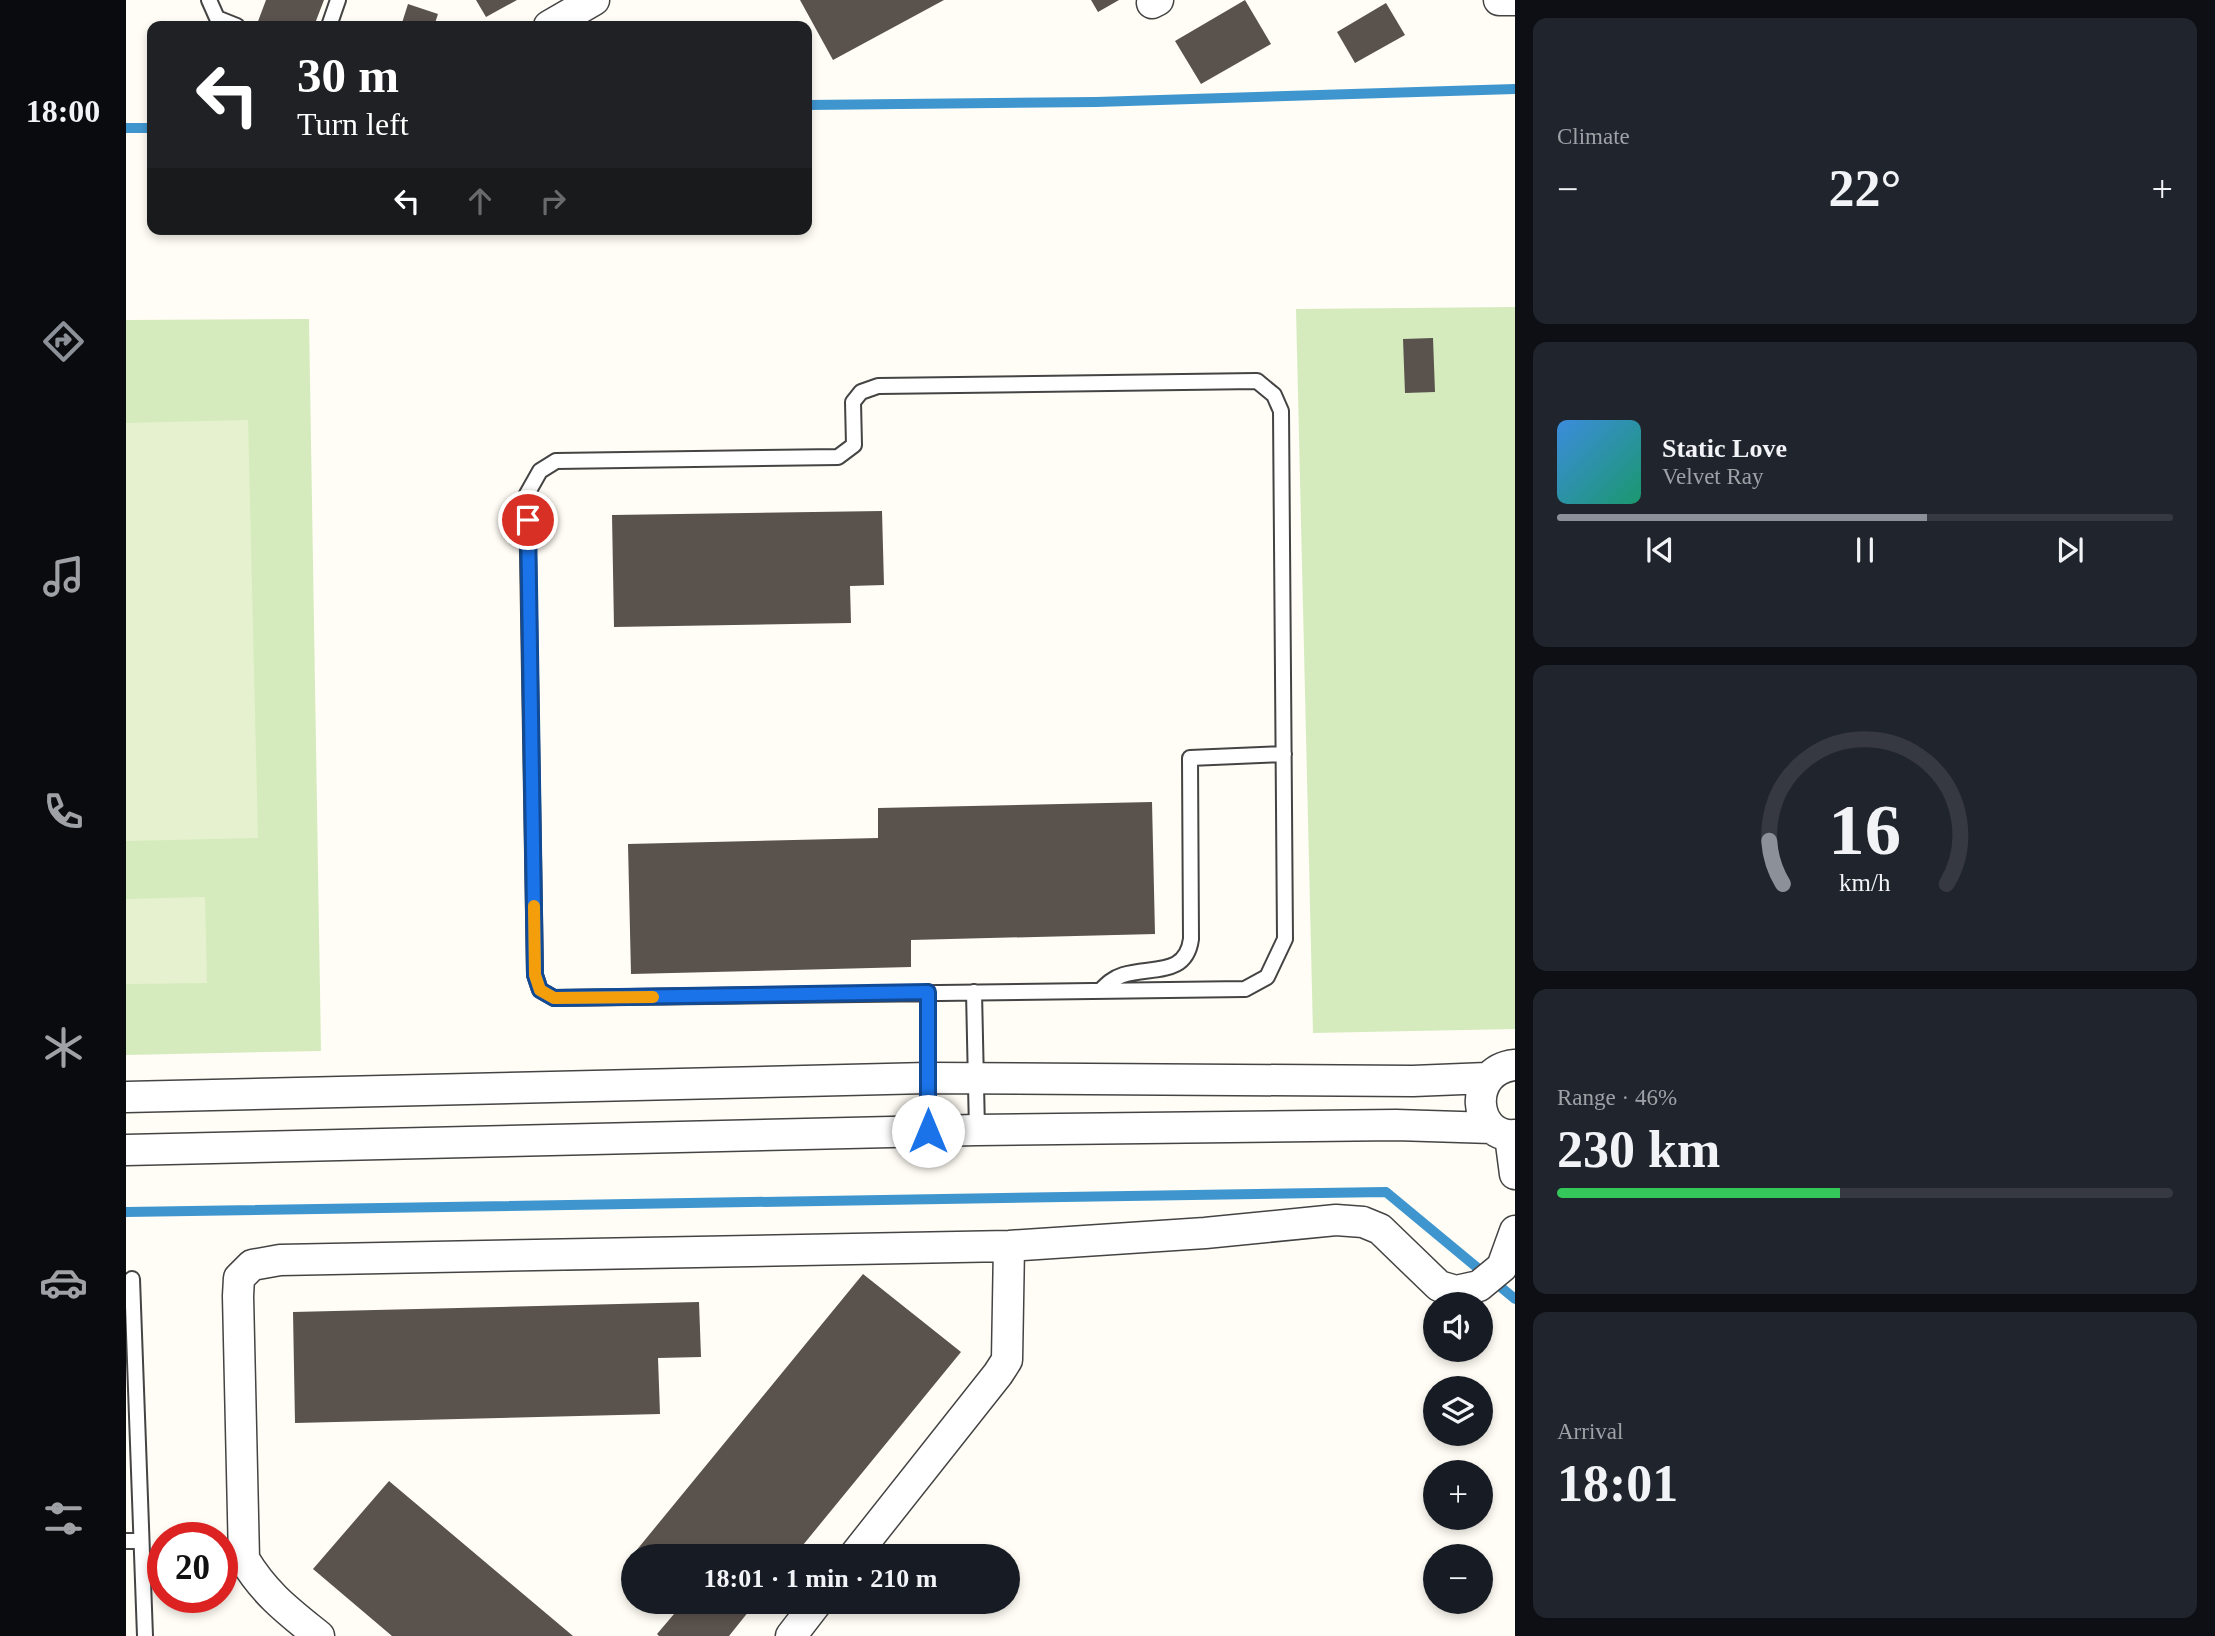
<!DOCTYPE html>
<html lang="en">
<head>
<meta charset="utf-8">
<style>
	body { margin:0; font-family:"Times New Roman",serif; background:#20242c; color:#f1f3f6; height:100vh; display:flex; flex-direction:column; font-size:26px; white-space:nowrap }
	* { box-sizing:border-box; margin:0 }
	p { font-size:23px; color:#9ea1a6 }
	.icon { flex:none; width:38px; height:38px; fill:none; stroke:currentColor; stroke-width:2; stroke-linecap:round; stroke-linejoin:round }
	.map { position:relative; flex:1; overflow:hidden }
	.drawer { display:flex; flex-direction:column; gap:18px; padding:18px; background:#0d0f14; width:700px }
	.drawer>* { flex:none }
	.guide { position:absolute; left:21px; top:21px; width:665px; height:214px; border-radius:14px; box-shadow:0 4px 10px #0003; background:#202124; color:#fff; overflow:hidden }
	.fabs { position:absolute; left:1297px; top:1292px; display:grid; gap:14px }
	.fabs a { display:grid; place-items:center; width:70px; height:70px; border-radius:50%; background:#171b24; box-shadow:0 4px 10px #0003; font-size:35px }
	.speed { position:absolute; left:21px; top:1522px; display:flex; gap:14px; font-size:35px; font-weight:700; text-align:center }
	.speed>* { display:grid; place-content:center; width:91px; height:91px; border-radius:50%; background:#171b24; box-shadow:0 4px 10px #0003; line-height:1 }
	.speed .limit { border:10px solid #d22; background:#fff; color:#111 }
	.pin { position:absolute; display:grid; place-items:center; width:60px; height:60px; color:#fff; margin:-30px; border:4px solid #fff; border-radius:50%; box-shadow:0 2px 7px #0007 }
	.me { position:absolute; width:77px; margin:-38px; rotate:0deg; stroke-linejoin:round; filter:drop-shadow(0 0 5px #0008) }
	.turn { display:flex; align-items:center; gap:24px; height:147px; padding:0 35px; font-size:32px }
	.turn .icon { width:91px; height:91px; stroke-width:2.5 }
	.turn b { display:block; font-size:49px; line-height:60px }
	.lanes { display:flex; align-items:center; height:66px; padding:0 35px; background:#0003; justify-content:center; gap:35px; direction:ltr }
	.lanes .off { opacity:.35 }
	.big { font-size:52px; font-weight:800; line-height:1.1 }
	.drawer .tile { flex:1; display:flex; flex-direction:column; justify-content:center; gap:10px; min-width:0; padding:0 24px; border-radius:14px; background:#20242c }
	.drawer .dial { align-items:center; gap:0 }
	.dial svg { height:182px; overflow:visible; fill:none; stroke:#363941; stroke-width:7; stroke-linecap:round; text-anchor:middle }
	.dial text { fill:#f1f3f6; stroke:none }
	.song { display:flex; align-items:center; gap:21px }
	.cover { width:84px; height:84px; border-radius:10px; background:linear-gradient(135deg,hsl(210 70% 55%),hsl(160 70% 35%)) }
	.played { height:7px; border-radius:4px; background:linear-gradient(90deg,#8c9099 60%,#363941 60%) }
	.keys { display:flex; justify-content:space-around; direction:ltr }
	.heat { display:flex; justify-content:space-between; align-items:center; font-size:38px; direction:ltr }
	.charge { height:10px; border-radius:5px; background:linear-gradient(90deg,#34c759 46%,#363941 0) }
	.trip { position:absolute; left:495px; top:1544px; width:399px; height:70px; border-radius:35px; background:#171b24; box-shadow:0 4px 10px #0003; font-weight:800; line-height:70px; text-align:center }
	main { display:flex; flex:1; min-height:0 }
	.menu { display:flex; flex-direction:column; width:126px; justify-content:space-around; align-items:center; background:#090b0e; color:#9ea1a6 }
	.menu .icon { width:49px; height:49px }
	.menu .selected { color:#8c9099 }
	.menu b { font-size:32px; color:#f1f3f6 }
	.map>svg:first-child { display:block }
	.green { fill:#d5ebbd }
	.pitch { fill:#e6f2cf }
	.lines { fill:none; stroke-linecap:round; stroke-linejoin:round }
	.stream { stroke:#3f96cf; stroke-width:10 }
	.building { fill:#5a524d }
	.service-casing { stroke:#444; stroke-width:18 }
	.minor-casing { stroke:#444; stroke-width:33 }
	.service { stroke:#fff; stroke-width:14 }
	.minor { stroke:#fff; stroke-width:30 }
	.route-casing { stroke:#114b97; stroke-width:18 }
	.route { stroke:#1a73e8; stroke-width:12 }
	.slow { stroke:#f59e0b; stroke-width:12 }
</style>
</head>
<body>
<main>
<nav class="menu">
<b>18:00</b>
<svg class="icon selected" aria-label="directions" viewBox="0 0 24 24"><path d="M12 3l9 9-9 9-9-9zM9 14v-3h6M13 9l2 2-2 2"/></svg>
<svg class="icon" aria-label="music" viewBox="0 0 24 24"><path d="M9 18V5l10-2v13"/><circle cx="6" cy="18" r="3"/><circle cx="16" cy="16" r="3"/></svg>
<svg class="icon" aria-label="phone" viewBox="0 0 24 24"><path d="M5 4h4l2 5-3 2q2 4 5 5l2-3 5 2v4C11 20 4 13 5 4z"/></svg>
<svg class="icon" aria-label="climate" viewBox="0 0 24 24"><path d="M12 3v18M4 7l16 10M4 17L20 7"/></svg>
<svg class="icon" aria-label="car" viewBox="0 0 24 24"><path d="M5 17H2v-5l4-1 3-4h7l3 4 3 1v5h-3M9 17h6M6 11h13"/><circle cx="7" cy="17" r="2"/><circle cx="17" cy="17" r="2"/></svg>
<svg class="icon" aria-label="filters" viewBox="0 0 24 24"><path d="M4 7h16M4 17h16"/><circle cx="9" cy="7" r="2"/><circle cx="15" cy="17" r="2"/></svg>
</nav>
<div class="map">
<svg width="1389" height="1636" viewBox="0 0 1389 1636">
	<rect width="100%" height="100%" fill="#fffdf5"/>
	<path class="green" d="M1389,307V1029L1187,1033L1170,309Z
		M183,319L195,1051L0,1055V320Z"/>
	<path class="pitch" d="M122,420L132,838L0,841V423Z
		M79,897L81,983L0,984V899Z"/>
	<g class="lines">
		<path class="stream" d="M681,105L970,102L1389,89
			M0,128H26
			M0,1212L1260,1192L1389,1299"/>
	</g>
	<path class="building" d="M140,0H198L188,26H138L131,24Z
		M350,0H391L360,17Z
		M674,0H818L707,60Z
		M965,0H993L972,12Z
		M1119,0L1145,44L1075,84L1049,41Z
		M1260,3L1279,35L1229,63L1211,32Z
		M282,4L312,14L308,26H275Z
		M1307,338L1309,392L1279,393L1277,339Z
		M756,511L758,585L724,586L725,623L488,627L486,515Z
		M1026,802L1029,934L785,940V967L505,974L502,844L752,838V808Z
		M737,1274L835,1352L668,1556H508V1569L500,1563Z
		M573,1302L575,1357L532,1358L534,1414L169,1423L167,1312Z
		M263,1481L447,1636H266L187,1569Z
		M547,1601H631L603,1636H533L531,1634L554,1607Z"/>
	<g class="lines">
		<defs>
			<path id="service" d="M83,0L91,18L111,26
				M203,26L212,0
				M1131,381L1148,395L1155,411L1159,939L1141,977L1119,989L428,998L414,990L409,975L401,494L414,471L430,461L712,457L728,445L727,402L735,392L752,386Z
				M974,991C981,984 987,978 997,975C1025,966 1060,977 1065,939L1064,758L1158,754
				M802,992V1131
				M848,992L851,1130
				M6,1279L19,1636
				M0,1541H15"/>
			<path id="minor" d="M1373,0H1389
				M1026,3L1032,0
				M423,26L468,0
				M1389,1065C1340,1070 1347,1139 1389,1135
				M0,1097L802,1078L1287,1081L1361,1078
				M1384,1136L1389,1174
				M0,1150L851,1130L1270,1125L1366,1128
				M728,1556L872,1374L881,1360L883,1246
				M193,1636C162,1611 139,1594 118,1559L112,1296L113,1278L126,1265L154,1260L883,1246L1079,1233L1210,1220L1237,1222L1254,1229L1313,1286L1330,1291L1353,1286L1376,1267L1389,1231
				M665,1636L692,1601"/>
		</defs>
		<use href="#service" class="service-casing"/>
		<use href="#minor" class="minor-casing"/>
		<use href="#service" class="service"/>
		<use href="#minor" class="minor"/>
	</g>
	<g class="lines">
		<defs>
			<path id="route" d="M402,520L409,975L414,990L428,998L802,992V1131"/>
		</defs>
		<use href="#route" class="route-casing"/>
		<use href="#route" class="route"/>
		<path class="slow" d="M408,906L409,975L414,990L428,998L527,997"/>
	</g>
</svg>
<div class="fabs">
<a><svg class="icon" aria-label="sound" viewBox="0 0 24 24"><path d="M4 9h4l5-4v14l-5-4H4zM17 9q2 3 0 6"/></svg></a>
<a><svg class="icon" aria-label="layers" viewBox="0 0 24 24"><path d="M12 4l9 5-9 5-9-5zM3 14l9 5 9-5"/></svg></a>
<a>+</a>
<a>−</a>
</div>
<div class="speed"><div class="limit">20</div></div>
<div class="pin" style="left:402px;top:520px;background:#d93025"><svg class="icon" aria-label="arrive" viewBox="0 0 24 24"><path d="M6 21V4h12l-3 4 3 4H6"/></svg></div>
<svg class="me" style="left:802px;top:1131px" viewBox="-20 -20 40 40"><circle r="19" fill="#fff"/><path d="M0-13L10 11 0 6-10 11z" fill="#1a73e8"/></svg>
<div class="trip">18:01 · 1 min · 210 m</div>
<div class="guide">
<div class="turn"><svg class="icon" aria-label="left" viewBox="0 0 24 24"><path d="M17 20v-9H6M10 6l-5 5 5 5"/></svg><div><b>30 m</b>Turn left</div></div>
<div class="lanes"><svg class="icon" aria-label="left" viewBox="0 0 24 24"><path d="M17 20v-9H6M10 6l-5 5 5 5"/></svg><svg class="icon off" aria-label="ahead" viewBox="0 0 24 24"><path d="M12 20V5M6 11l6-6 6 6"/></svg><svg class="icon off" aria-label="right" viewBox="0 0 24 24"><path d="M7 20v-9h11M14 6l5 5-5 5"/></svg></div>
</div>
</div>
<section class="drawer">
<div class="tile"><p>Climate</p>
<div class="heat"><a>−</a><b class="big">22°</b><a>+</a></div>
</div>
<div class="tile">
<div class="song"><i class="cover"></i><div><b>Static Love</b><p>Velvet Ray</p></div></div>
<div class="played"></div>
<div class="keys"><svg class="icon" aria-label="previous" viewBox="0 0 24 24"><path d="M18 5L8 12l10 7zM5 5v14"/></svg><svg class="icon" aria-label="pause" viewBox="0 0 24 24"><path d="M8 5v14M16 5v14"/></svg><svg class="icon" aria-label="next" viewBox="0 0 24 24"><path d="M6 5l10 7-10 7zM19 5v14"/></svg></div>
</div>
<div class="tile dial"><svg viewBox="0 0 100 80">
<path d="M14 69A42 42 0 1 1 86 69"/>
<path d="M14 69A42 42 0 0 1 8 50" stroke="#8c9099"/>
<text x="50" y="56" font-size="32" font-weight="700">16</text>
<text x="50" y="72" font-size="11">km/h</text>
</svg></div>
<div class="tile"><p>Range · 46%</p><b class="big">230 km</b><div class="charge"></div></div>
<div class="tile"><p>Arrival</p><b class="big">18:01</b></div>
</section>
</main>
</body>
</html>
